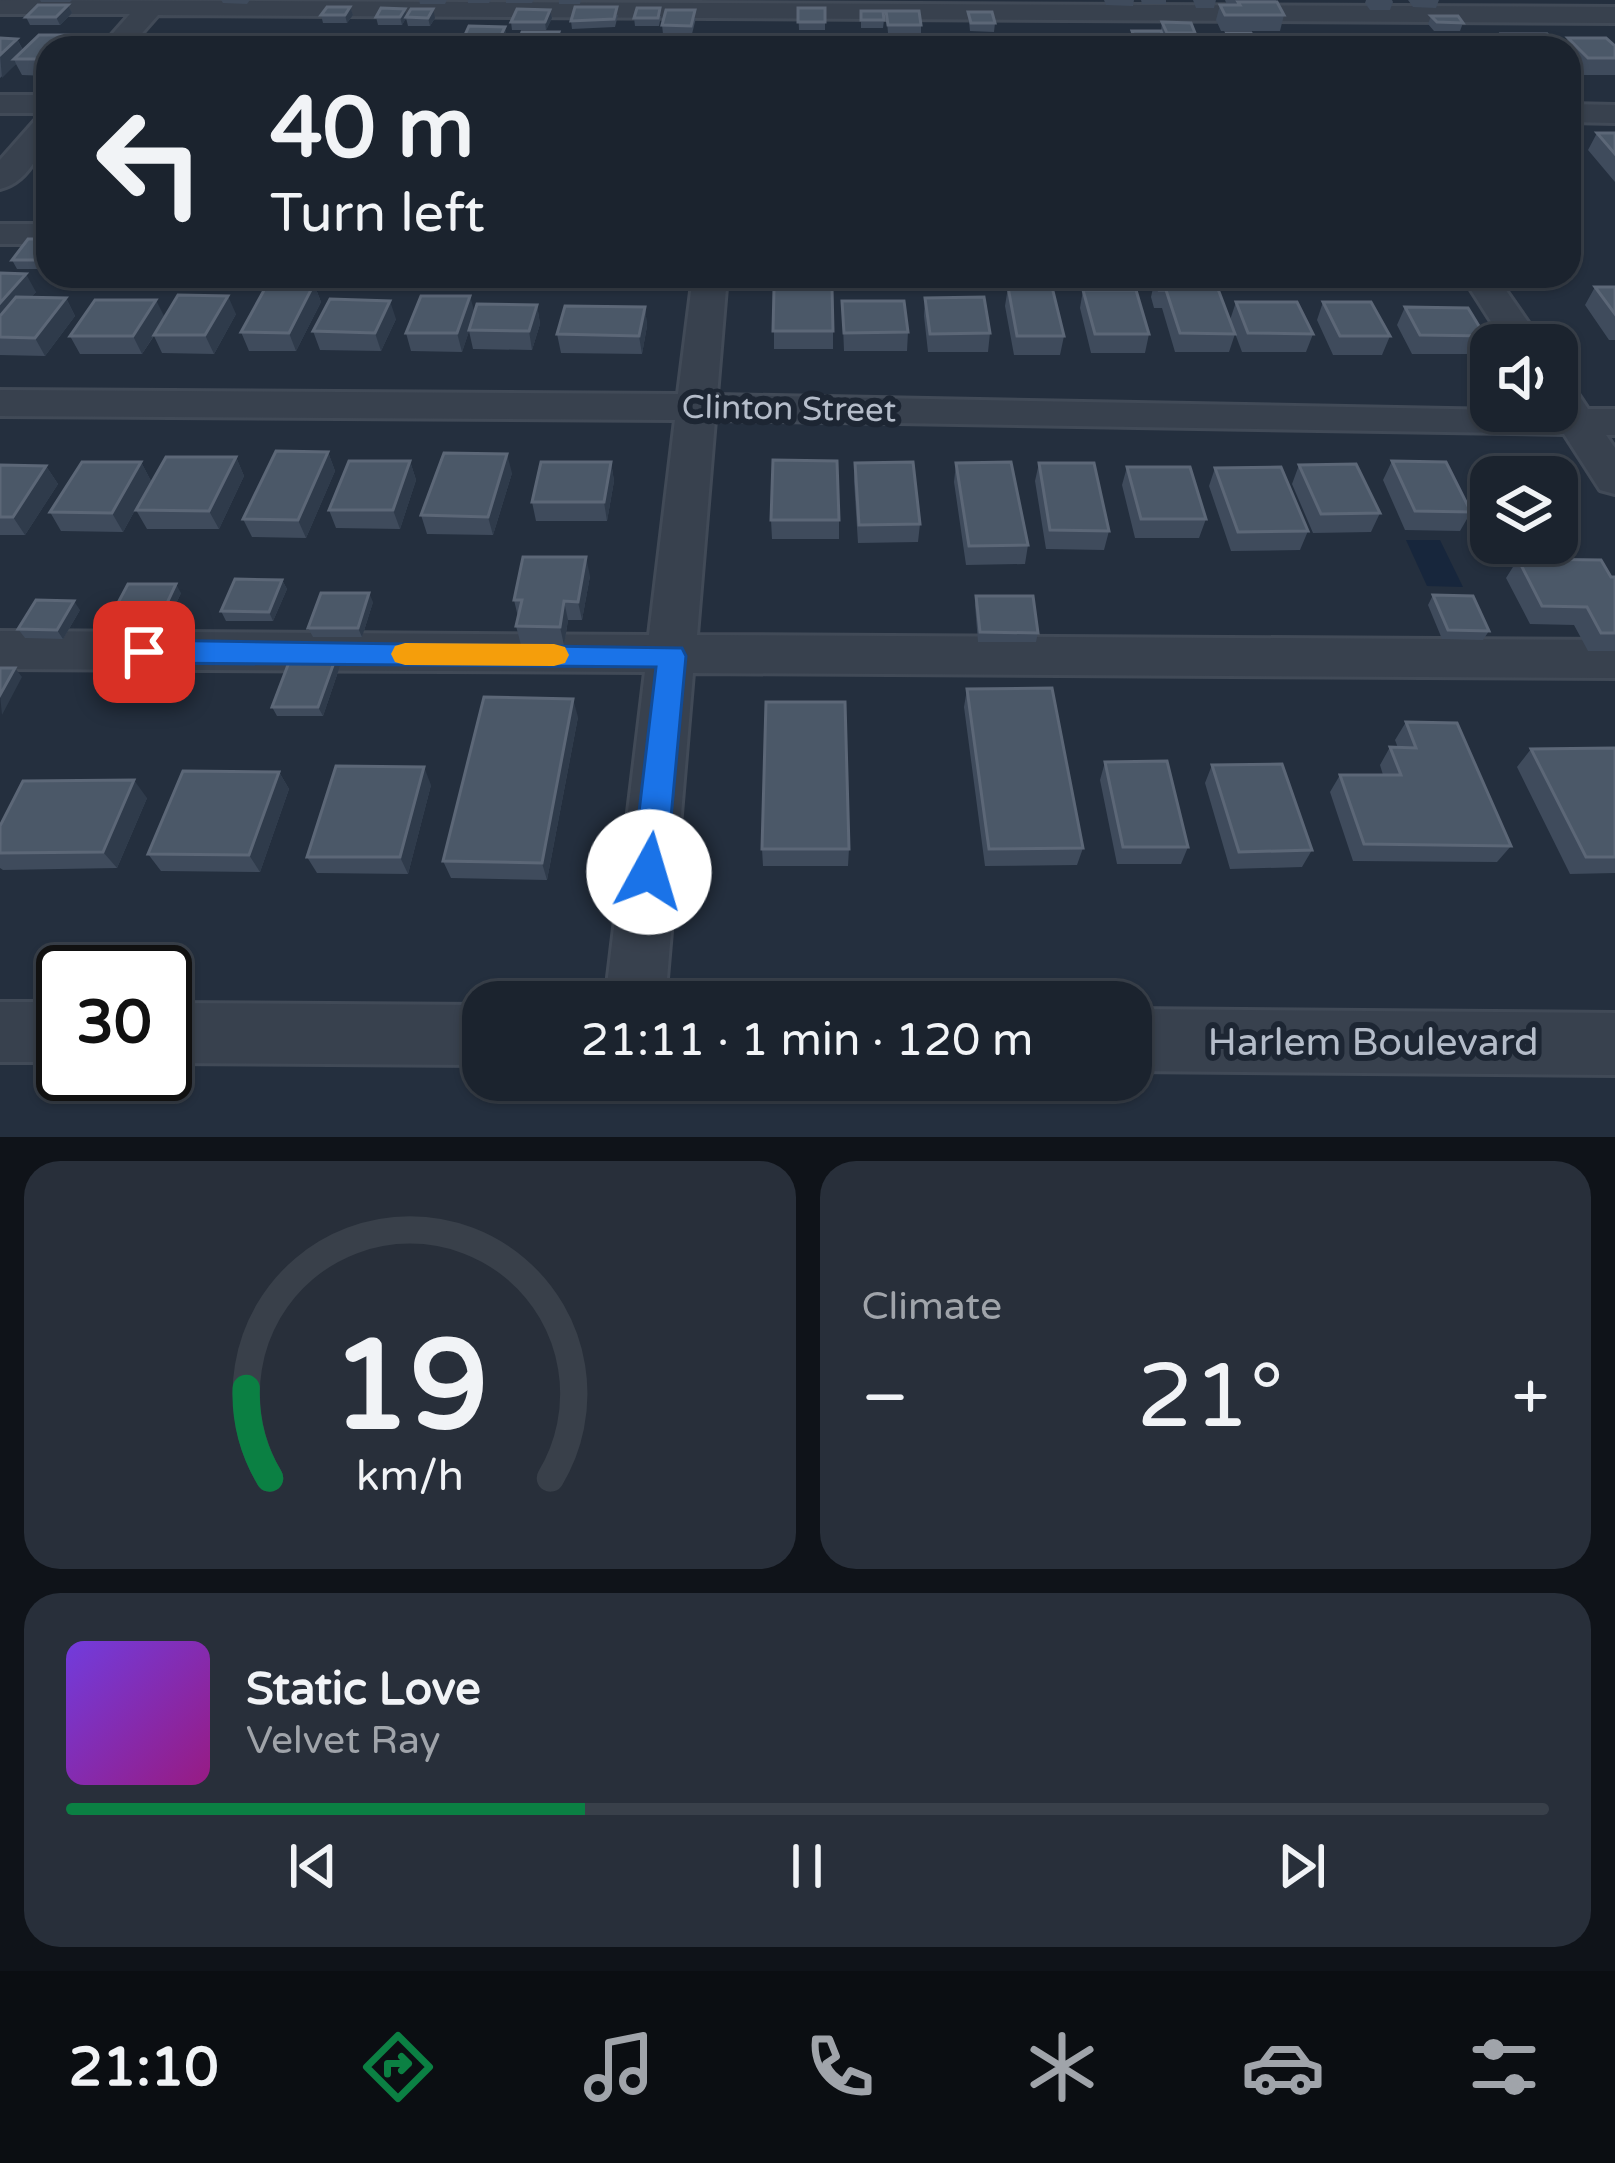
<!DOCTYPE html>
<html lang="en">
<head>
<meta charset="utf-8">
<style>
	body { margin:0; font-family:"Varela Round",sans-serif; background:#282f3a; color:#f1f3f6; height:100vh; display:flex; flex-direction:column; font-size:45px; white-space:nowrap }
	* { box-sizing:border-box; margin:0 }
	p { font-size:39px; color:#a0a4aa }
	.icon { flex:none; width:66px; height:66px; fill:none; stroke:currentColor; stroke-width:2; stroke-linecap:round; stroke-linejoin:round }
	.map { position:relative; height:1137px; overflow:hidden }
	.panel { display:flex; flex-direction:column; gap:24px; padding:24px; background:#0f1319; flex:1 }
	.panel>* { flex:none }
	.banner { position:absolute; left:36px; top:36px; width:1545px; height:252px; border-radius:36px; box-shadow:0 3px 9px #0004,0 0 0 3px #39404a; background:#1b232e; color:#f1f3f6; overflow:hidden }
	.buttons { position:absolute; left:1470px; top:324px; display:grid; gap:24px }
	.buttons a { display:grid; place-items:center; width:108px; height:108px; border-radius:24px; background:#1b232e; box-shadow:0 3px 9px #0004,0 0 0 3px #39404a; font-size:60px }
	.speed { position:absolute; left:36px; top:945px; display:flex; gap:24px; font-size:60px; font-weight:700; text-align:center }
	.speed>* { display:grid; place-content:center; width:156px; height:156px; border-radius:50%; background:#1b232e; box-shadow:0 3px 9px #0004,0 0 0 3px #39404a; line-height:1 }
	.speed .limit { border:6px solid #111; border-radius:18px; background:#fff; color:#111 }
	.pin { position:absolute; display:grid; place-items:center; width:102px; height:102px; color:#fff; margin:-51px; border-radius:24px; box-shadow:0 6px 18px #0006 }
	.me { position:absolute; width:132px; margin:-66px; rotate:6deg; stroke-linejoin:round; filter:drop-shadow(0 0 9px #0008) }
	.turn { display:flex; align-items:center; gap:42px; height:252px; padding:0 36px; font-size:54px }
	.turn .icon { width:156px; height:156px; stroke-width:2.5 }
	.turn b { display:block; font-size:84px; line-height:102px }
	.big { font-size:90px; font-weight:600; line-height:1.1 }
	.panel .widget { flex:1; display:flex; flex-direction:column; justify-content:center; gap:18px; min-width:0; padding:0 42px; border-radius:36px; background:#282f3a }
	.panel .dial { align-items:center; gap:0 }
	.dial svg { height:312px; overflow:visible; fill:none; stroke:#39404a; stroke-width:7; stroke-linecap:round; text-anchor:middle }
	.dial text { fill:#f1f3f6; stroke:none }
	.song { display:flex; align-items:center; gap:36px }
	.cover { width:144px; height:144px; border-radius:18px; background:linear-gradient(135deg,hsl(260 70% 55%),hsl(310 70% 35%)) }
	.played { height:12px; border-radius:6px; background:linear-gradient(90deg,#0b8043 35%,#39404a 35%) }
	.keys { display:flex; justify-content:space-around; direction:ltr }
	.heat { display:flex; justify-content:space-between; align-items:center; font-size:66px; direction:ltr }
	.panel .tiles { flex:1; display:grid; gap:24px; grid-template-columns:1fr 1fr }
	.widget:last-child { grid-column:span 2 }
	.trip { position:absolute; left:462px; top:981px; width:690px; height:120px; border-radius:36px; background:#1b232e; box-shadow:0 3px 9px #0004,0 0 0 3px #39404a; font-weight:600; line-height:120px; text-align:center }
	.tab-bar { display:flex; height:192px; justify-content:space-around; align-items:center; background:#0b0e12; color:#a0a4aa }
	.tab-bar .icon { width:84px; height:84px }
	.tab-bar .selected { color:#0b8043 }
	.tab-bar b { font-size:54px; color:#f1f3f6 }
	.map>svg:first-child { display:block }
	.water { fill:#17263c }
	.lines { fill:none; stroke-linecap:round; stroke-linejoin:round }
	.minor-casing { stroke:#414a57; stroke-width:6 }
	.minor { fill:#38414e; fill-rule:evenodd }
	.wall { fill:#3f4b5c }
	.shaded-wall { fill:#2f3b4b }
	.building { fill:#4b5868; stroke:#5c6777; stroke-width:3 }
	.route { fill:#1a73e8; stroke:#114b97; stroke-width:3 }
	.slow { fill:#f59e0b }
	.labels { text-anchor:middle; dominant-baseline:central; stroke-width:12; stroke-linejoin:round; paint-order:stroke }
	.street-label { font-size:33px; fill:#b4bcc9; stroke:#1d2633 }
	.near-street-label { font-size:39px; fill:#b4bcc9; stroke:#1d2633 }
</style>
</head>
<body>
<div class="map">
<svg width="1615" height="1137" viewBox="0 0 1615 1137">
	<rect width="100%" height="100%" fill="#242f3e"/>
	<path class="water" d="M1406,540H1440L1463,587L1427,586Z"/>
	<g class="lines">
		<defs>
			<path id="minor" d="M0,0L1615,7V23L158,15L129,48H100L130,14H0Z
				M0,95H48V113H0Z
				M1569,104L1615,105V123L1569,122Z
				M48,114C48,142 31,182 0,189V160L38,117Z
				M0,224H48V244H0Z
				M693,276H727L717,395L1557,411V392L1578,394L1588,409H1615V435H1606L1615,448V494L1600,490L1564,434L715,420L697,635L1615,640V678L693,673L665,1002H605L645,672L0,669V631L649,635L675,420L0,416V390L678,394Z
				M1462,276H1496L1544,345H1506Z
				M0,1002H63V1062H0Z
				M165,1003L483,1005V1065L165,1063Z
				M1131,1009L1615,1013V1075L1131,1071Z"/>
		</defs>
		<use href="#minor" class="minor-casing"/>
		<use href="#minor" class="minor"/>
	</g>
	<path class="wall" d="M40,0H72L70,2H41Z
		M221,0H250L247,4L223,3Z
		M419,0H447L445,4H420Z
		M468,0H491L489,3H468Z
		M506,0H534L532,3H506Z
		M559,0H581L580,4H559Z
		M1104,0H1134L1133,6L1106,5Z
		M1141,0H1166V4H1142Z
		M1193,0H1216L1214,8H1196Z
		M1225,0H1276L1284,15L1280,31H1221L1216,20L1220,5H1227Z
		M1366,0H1392L1393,2L1390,10H1370L1365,3Z
		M1408,0H1439L1436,8L1413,7Z
		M68,5L72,13L60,25H30L26,17Z
		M350,7L353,15L347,23H323L321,15Z
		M798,8H825V30H799Z
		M405,9L407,17L435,18L430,26H408L406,18L402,25H378L376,17Z
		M550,10L552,18L546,30H512L511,22Z
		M861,11L884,20L883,28H861Z
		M886,11L921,25V33H888Z
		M968,12L995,23L994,32L970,31Z
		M618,15L615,27L572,29L571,21Z
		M661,16L659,26H635L634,18Z
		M1431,16L1463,23L1460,31H1434L1428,24Z
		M696,18L692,34H663L662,25Z
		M1162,22L1195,33L1194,41H1174L1177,48H1131L1132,31H1161Z
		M1227,33L1256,41L1305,48H1193L1196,37H1226Z
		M1502,34L1559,48H1438L1442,37L1496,47Z
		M77,35L83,48H48V76L22,75L16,64L0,78V38L17,39L23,50Z
		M1394,35L1437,48H1389Z
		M1568,38L1615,46V75H1580L1569,63V48H1563Z
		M1597,133H1615V182L1588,150Z
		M48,239V269H17L12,260Z
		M0,273L36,292L31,297L66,298L75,316L45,356L0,355Z
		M1388,276H1409L1407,282H1392Z
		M1155,279L1235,334L1229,352H1175L1162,308H1154L1151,297Z
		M314,284L321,302L296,351H249L241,332Z
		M1008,287L1064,336L1060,355H1014L1005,306Z
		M1595,287H1615V340H1609L1585,305Z
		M774,289L833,331V349H774Z
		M1083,290L1149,334L1145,353H1091L1080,308Z
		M925,298L990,333L988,352H928L924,316Z
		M842,301L908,332L907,351H844Z
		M1236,302L1313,334L1306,352H1242L1230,320Z
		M1323,302L1390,336L1382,355H1333L1317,320Z
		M537,305L540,324L532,350L473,349L469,331L462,352L411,351L406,333L474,313Z
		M645,307L647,326L642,354L561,353L557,334Z
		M1405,307L1485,336L1476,354H1412L1397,325Z
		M236,314L214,354L162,353L154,336L142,354H80L70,336L164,318Z
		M396,319L381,351L320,350L313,331Z
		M328,452L335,471L306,538L252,537L243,519Z
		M236,457L244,476L219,529H147L136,510Z
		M410,461L416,480L400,529L336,528L329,510Z
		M1392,461L1471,512L1460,531L1405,530L1383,480Z
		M141,462L151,481L123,532L61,531L50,512Z
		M611,462L614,481L607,521H536L532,502Z
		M855,463L920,524L918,542L858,543L854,481Z
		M956,463L1028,545L1025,564L966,565L954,482Z
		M1039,463L1109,531L1104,550L1046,549L1035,481Z
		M0,465L46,466L58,484L25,535H0Z
		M1299,465L1380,513L1371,532L1313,533L1292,484Z
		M1478,465L1491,477V526L1468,484Z
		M1127,467L1206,519L1199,538H1135L1122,485Z
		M1215,468L1308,531L1300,550L1231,551L1209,486Z
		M512,473L493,535L427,534L421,515Z
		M1557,493L1574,522L1562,540H1557Z
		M771,520H839V539H772Z
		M1518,559L1615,577V651H1588L1574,625L1530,624L1506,578Z
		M590,576L582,620H568L564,645H521L516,626L518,617L514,600Z
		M282,580L287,589L273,621H226L221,611Z
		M181,593L165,627H116L110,618Z
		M1433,595L1489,631L1483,640L1442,639L1428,605Z
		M976,596L1038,633L1036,642H978L975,605Z
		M373,602L362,637H313L308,628Z
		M80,610L63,639L25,638L18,629Z
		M340,666L323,716H277L272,707Z
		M967,689L1083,848L1077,865L985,866L964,707Z
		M578,717L547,880L451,878L443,861Z
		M1406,722L1511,846L1497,862L1353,861L1330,792L1340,775H1383L1380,765L1390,747L1398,748L1395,740Z
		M1615,748V873L1570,874L1517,767L1531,749Z
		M1105,762L1188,847L1181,864H1117L1100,780Z
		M1212,765L1312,850L1302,867L1230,869L1205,783Z
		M279,772L289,789L260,872L161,871L148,854Z
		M431,785L408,874L317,873L307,857Z
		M147,798L117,868L3,870L0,868V826Z
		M762,849H849L848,866H763Z"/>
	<path class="shaded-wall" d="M68,5L72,13L60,25L56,17Z
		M350,7L353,15L347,23L345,15Z
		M405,9L407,17L402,25L400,17Z
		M433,9L435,18L430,26L428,18Z
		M550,10L552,18L546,30L545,22Z
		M505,27L508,43L505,48H495Z
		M559,32L561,48H553Z
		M77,35L83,48H64Z
		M249,36L253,48H241Z
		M17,39L25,55L14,59L16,64L2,78L0,55Z
		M26,274L36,292L0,334V303Z
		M314,284L321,302L296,351L289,333Z
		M228,296L236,314L214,354L205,335Z
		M470,296L475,314L462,352L457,333Z
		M66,298L75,316L45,356L35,338Z
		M156,300L165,318L142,354L133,336Z
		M390,301L396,319L381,351L375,333Z
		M537,305L540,324L532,350L529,331Z
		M645,307L647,326L642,354L639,336Z
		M328,452L335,471L306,538L298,520Z
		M507,454L512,473L493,535L488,517Z
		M236,457L244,476L219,529L209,511Z
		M410,461L416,480L400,529L393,510Z
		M141,462L151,481L123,532L112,513Z
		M611,462L614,481L607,521L604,502Z
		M46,466L58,484L25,535L13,517Z
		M586,557L590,576L582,620L578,602Z
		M282,580L287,589L273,621L269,612Z
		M176,584L181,593L165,627L160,618Z
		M369,593L373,602L362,637L358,628Z
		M74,601L80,610L63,639L57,630Z
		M564,601L568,620L564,645L560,627Z
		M336,657L340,666L323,716L318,707Z
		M15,668L22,677L2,715L0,695Z
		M573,699L578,717L547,880L542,863Z
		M424,767L431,785L408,874L400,857Z
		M279,772L289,789L260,872L249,855Z
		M134,780L147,798L117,868L103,852Z"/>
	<path class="building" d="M1238,2H1277L1284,15H1225L1220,5H1240Z
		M38,5H68L56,17H26Z
		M327,7H350L345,15H321Z
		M575,7H617L614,19L571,21Z
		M381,8L405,9L400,17H376Z
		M637,8H660L658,18H634Z
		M798,8H825V22H798Z
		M411,9H433L428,18L406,17Z
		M517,9L550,10L545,22H511Z
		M666,10H695L691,26L662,25Z
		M861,11H883L884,20H861Z
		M886,11H919L921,25H888Z
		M968,12H992L995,23H971Z
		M1431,16H1458L1463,23L1437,22Z
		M1162,22L1191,23L1195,33H1167Z
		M469,26L505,27L495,48H459Z
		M1132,31H1161L1164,39H1135Z
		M522,32H559L553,48H516Z
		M1227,33H1251L1256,41L1245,43L1246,45H1235Z
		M1502,34H1547L1559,48H1514Z
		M39,35H77L64,48H48V59H14Z
		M1394,35L1428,36L1437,48H1402Z
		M188,36H249L241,48H179Z
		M625,36H654L652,48H622Z
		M662,36H694L692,48H659Z
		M850,36H885L886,48H850Z
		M344,37L381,38L375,48H337Z
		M570,37H613L609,48H566Z
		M1196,37H1231L1237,48H1201Z
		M1442,37H1488L1497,48H1450Z
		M0,38L17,39L0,55Z
		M787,38H830L829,48H786Z
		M910,38H941L943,48H911Z
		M1568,38H1606L1615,46V58H1588Z
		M283,39H323L317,48H276Z
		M405,39H439L434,48H399Z
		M1133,39H1172L1177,48H1137Z
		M1270,40L1303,45L1305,48H1248L1245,43Z
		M957,41L998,42L1000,48H958Z
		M1069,41H1110L1113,48H1072Z
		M1023,43H1060L1061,48H1024Z
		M1597,133H1615V154Z
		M28,239H48V255L45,260H12Z
		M0,273L26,274L0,303Z
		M1155,279L1218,289L1235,334L1180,333L1166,290H1159Z
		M268,283L314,284L289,333L241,332Z
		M1008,287H1052L1064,336H1017Z
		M1595,287H1615V314Z
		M832,288L833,331H773L774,289Z
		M1083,290H1136L1149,334H1095Z
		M178,295L228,296L205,335H154Z
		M421,296H470L457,333H406Z
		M16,297L66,298L35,338L0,337V316Z
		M984,297L990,333L930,334L925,298Z
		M330,299L390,301L375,333L313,331Z
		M95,300H156L133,336H70Z
		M842,301H904L908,332L844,333Z
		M1236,302H1297L1313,334L1248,333Z
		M1323,302H1371L1390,336H1340Z
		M477,304L537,305L529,331L469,330Z
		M565,306L645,307L639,336L557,334Z
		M1405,307L1468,308L1485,336L1420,335Z
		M276,451L328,452L298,520L243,519Z
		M444,453L507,454L488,517L421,515Z
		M166,457H236L209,511L136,510Z
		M773,460L837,461L839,520H771Z
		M349,461H410L393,510H329Z
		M1392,461L1446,462L1471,512L1415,511Z
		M82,462H141L112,513L50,512Z
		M541,462H611L604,502H532Z
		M913,462L920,524L859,525L855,463Z
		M1011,462L1028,545L969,546L956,463Z
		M1039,463H1094L1109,531L1050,530Z
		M1356,464L1380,513L1321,514L1299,465Z
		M0,465L46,466L13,517H0Z
		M1478,465H1540L1547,477H1491V488Z
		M1127,467H1190L1206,519H1141Z
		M1281,467L1308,531L1238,532L1215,468Z
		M1557,493L1574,522H1557Z
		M523,557H586L578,602L564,601L560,627L516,626L522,600H514Z
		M1518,559L1601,560L1611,577H1615V633H1601L1587,607L1542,606Z
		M235,579L282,580L269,612L221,611Z
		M128,584H176L160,618H110Z
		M321,593H369L358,628H308Z
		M1433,595L1473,596L1489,631L1448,630Z
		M976,596H1033L1038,633L980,632Z
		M36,600L74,601L57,630L18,629Z
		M291,657H336L318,707H272Z
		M0,668H15L0,695Z
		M1052,688L1083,848L989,849L967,689Z
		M484,697L573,699L542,863L443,861Z
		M766,702H845L849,849H762Z
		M1406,722L1457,723L1511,846L1364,844L1340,775H1401L1390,747L1416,748Z
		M1615,748V857H1586L1531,749Z
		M1167,761L1188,847H1123L1105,762Z
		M1282,764L1312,850L1239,852L1212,765Z
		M336,766L424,767L400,857H307Z
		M183,771L279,772L249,855L148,854Z
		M134,780L103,852L0,853V826L23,781Z"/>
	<path class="route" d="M144,640L682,648L686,656L666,872L661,883L649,888L637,883L632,872L656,667L144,663L134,660L129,652L134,644Z"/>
	<path class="slow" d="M405,643L554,644L565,647L569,655L565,663L554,666L405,665L395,662L391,654L395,646Z"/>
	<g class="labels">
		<g class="street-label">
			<text transform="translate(789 409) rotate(1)">Clinton Street</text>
		</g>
		<g class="near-street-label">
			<text x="1373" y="1042">Harlem Boulevard</text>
		</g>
	</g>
</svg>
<div class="buttons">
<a><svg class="icon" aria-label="sound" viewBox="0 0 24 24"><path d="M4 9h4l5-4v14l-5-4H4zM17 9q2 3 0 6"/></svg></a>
<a><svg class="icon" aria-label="layers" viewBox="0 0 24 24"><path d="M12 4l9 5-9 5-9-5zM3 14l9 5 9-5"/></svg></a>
</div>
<div class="speed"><div class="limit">30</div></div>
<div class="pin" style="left:144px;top:652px;background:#d93025"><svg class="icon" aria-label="arrive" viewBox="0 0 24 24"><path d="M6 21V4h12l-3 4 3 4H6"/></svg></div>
<svg class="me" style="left:649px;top:872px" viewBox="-20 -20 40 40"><circle r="19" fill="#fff"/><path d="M0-13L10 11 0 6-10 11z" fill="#1a73e8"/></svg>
<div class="trip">21:11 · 1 min · 120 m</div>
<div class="banner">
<div class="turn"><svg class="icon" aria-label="left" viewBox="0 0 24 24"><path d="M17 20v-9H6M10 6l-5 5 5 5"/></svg><div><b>40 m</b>Turn left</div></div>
</div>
</div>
<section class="panel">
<div class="tiles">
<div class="widget dial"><svg viewBox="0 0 100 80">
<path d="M14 69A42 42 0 1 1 86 69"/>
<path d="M14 69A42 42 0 0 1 8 46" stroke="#0b8043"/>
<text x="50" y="56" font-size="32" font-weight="700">19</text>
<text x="50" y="72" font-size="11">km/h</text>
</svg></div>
<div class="widget"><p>Climate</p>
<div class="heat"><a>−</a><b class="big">21°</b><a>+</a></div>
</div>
<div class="widget">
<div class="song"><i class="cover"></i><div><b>Static Love</b><p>Velvet Ray</p></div></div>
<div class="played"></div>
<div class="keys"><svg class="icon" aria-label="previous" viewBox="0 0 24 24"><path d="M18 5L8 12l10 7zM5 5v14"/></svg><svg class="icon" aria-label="pause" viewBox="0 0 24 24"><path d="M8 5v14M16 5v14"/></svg><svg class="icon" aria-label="next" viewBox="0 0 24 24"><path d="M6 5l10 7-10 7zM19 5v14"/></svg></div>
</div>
</div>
</section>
<nav class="tab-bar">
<b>21:10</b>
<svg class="icon selected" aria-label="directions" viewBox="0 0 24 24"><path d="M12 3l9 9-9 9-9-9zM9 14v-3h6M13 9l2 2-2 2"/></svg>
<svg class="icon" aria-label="music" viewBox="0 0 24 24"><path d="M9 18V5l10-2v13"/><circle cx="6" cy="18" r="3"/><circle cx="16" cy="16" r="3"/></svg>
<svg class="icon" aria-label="phone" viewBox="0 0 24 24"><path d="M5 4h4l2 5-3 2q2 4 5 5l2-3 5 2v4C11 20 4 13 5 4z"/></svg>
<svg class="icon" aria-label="climate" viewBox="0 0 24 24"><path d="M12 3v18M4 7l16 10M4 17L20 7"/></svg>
<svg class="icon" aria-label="car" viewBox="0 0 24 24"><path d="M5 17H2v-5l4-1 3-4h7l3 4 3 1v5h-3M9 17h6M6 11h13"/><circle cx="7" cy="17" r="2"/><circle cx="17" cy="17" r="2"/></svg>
<svg class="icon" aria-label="filters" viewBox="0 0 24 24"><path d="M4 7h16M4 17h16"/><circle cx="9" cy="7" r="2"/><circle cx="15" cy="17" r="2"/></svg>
</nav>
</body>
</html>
